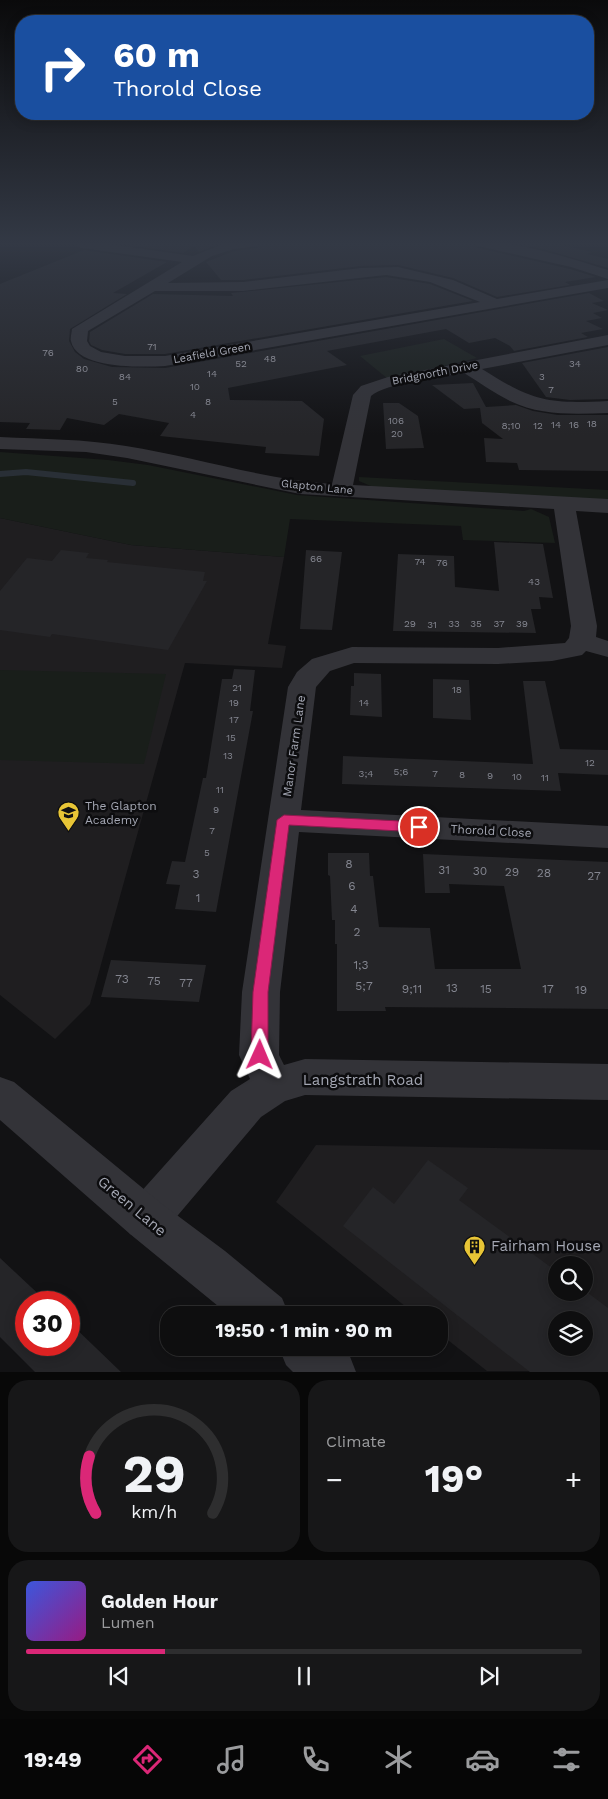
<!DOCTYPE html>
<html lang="en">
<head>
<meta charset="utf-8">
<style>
	body { margin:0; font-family:"Work Sans",sans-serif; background:#171718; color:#f1f3f6; height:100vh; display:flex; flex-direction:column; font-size:19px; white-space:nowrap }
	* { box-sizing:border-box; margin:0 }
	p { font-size:16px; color:#9b9c9e }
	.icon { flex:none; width:28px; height:28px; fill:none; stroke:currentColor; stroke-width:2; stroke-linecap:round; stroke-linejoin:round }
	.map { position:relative; height:1372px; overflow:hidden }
	.panel { display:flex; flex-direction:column; gap:8px; padding:8px; background:#080808; flex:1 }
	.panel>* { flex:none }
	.top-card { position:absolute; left:15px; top:15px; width:579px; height:105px; border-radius:20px; box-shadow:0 2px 12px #0003,0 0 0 1px #2e2e2f; background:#1a4fa0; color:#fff; overflow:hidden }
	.tools { position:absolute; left:548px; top:1256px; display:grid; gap:10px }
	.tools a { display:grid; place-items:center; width:45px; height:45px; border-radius:50%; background:#0e0e0f; box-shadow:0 2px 12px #0003,0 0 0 1px #2e2e2f; font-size:25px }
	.speed { position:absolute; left:15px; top:1291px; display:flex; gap:10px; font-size:25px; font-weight:700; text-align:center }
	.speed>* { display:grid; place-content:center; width:65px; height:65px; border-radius:50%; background:#0e0e0f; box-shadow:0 2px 12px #0003,0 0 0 1px #2e2e2f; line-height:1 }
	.speed .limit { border:8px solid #d22; background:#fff; color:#111 }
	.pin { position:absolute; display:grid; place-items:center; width:42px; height:42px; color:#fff; margin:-21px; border:2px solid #fff; border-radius:50%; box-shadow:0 1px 5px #0007 }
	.me { position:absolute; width:55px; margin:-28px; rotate:1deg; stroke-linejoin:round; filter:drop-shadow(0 0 4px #0008) }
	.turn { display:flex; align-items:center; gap:18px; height:105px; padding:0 15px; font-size:22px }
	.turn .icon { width:65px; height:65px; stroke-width:2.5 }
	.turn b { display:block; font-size:35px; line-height:42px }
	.big { font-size:38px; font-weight:700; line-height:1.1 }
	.panel .widget { flex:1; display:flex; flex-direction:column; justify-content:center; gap:8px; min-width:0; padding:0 18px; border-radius:20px; background:#171718 }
	.panel .dial { align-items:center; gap:0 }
	.dial svg { height:130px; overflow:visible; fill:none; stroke:#2e2e2f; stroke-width:7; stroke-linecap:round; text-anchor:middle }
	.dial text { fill:#f1f3f6; stroke:none }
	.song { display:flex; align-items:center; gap:15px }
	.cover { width:60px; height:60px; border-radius:8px; background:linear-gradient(135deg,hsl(230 70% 55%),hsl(310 70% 35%)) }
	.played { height:5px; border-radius:2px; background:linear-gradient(90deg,#db2777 25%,#2e2e2f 25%) }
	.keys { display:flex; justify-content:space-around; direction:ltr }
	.heat { display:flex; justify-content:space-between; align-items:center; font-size:28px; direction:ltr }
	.panel .tiles { flex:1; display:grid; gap:8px; grid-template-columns:1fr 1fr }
	.widget:last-child { grid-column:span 2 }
	.trip { position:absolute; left:160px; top:1306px; width:288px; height:50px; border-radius:20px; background:#0e0e0f; box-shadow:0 2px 12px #0003,0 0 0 1px #2e2e2f; font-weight:700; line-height:50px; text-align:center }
	.menu { display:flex; height:80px; justify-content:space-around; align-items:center; background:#060606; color:#9b9c9e }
	.menu .icon { width:35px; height:35px }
	.menu .current { color:#db2777 }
	.menu b { font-size:22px; color:#f1f3f6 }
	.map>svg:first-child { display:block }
	.built { fill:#1f1e20; fill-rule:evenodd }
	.green { fill:#191e1a }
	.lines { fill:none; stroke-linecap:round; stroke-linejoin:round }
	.stream { stroke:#292f36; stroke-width:6 }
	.building { fill:#252528; fill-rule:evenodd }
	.minor { fill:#333338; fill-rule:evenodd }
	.tertiary { fill:#333338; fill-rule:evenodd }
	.route { fill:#db2777; stroke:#8e194d }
	.labels { text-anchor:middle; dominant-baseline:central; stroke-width:5; stroke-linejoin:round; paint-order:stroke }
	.number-label { font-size:10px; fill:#848690 }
	.far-street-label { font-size:11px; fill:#a4a7b3; stroke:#0d0d0f }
	.street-label { font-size:12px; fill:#a4a7b3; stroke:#0d0d0f }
	.poi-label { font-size:12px; fill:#a4a7b3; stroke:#0d0d0f; text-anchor:start }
	.near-number-label { font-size:12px; fill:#848690 }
	.near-street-label { font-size:15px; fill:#a4a7b3; stroke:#0d0d0f }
	.near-poi-label { font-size:15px; fill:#a4a7b3; stroke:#0d0d0f; text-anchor:start }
</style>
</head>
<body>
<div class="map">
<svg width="608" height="1372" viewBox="0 0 608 1372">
	<rect width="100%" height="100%" fill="#121214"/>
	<path class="built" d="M0,518L131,545L284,557L268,644L286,646L282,668L185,663L90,1004L55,1039L0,995Z
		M316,1145L608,1150V1371H487L439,1333V1315H416L276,1202ZM556,1265H584V1292H556ZM556,1320H584V1348H556Z"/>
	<path class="green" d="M444,339L477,358L388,379L360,356Z
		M0,452L108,460L148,465L297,495L524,511L531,509L549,517L555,543L463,540L461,526L290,519L284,557L131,545L0,518Z
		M359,477L608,490V502L373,487L359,481Z
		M0,670L166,674L144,764L0,760Z"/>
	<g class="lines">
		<path class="stream" d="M0,474L26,472L133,483"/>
	</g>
	<path class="building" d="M113,243H222L199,252L194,246L183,253Z
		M261,243H474L478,248L570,269L596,277L565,282L570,285L497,297L453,278L398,265L361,266L243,280H221L206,262L234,251L257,248Z
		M511,243H553L592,252L587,254L608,259V268L543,249Z
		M84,250L167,262L113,293L127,294L70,329L69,341L75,352L84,359L112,367L165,368L589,293L604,301L592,303L608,310L593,313L602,318L586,321L603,329L581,333L588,337L514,351L510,346L495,338L469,343L446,329L327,351L347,365L228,388L230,400L302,401L324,419L319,456L265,453L266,447L160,436L169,423L119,414L104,425L67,418L60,430L26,429L30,423L0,422V284Z
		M386,277L430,284L473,301L165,354H125L102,350L91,345L89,341L90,332L153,294L233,296L231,293Z
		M608,347V399L570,400L546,397L522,363Z
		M473,383L486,407L516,405L533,411L558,415H608V471L519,470L517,463L486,462L484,438L503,439L482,423L480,408L464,409L432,385Z
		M383,403H399L418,416L424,448L386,449Z
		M494,542L543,544L553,598L539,597L541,609H531L536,633L393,631L398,554L454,556L455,587L499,591Z
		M61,550L89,553L86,558L108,560L107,562L205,572L203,581H207L168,650L52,634L50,637L0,630V591L27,558L52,561Z
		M306,550L342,552L332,630L300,629Z
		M234,669L255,670L250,711H253L216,912L175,909L180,885L166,884L172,861L185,862L203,778H206L222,679H232Z
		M354,673L381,674L382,717L350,715L351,686H354Z
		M433,679L469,680L471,720L433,718Z
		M523,681H545L560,749L608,750V775L558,773L561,791L342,784L343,756L533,764Z
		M328,853H369L370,876H373L379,927L430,928L435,969H521L504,886L449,884L450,893H425L423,854L608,862V1009L385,1007L386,1011H337V944H335V920H332L330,876L328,875Z
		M111,960L206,965L199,1002L101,997Z
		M428,1160L468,1188L459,1200L556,1271V1292H584V1290L608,1308V1372H530L343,1226L373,1187L394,1204ZM556,1320H584V1348H556Z
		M0,1258L47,1302H26V1345H69V1322L121,1372H35L0,1337Z"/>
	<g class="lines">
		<path class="minor" d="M76,243H101L193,256L226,243H259L257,246L234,249L212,256L168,283L243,282L361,268L398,267L453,280L497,299L608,280V288L165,366C143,367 77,370 71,341C70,338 72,332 72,329L182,262L82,248L77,247ZM386,275L430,282L480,302L165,356H125L101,352L90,346L87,341L88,331L155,291H243Z
			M476,243C517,240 569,258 608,270V279L571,267L478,246Z
			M608,335V345L482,369C534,402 548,404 608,401V413C574,414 541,416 510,401C494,393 479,382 464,373C443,377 385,383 371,396L353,485L608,499V513L576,511L597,626L596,637L608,641V657L586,651L582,655L552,661L498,664L354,663L330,671L316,687L301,810L608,826V848L299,832L280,992L279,1055L284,1065L305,1059L608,1064V1100L305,1095L285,1101L261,1117L162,1234L146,1241L130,1234L124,1219L130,1204L231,1091L250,1079L239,1055L242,992L288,687L297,672L312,659L352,647L498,648L565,643L569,638L571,626L554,509L300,494L127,458L86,452L0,449V437C42,439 84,439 126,446C195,457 262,479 332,484L353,395L361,386L388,377Z"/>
		<path class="tertiary" d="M0,1077L14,1082L162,1204L225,1251L282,1298L289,1315H229L130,1234L0,1120Z
			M279,1348H340L349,1354L356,1372H293L286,1365Z"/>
	</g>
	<linearGradient id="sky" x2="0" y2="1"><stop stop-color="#0a0a0b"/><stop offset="0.56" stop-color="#333945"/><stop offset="1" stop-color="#333945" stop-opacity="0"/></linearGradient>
	<rect width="608" height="435" fill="url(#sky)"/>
	<path class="route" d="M284,815L419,822L426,827L419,832L289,825L268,992V1055L265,1060L260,1062L254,1060L251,1055L253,992L277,820Z"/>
	<defs>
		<symbol id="school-pin" viewBox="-11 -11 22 30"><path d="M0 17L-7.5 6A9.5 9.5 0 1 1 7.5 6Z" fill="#e8c536" stroke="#0d0d0f"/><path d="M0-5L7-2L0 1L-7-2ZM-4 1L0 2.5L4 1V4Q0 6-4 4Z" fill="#111"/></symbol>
		<symbol id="building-pin" viewBox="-11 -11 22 30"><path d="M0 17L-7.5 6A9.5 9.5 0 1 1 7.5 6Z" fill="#e8c536" stroke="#0d0d0f"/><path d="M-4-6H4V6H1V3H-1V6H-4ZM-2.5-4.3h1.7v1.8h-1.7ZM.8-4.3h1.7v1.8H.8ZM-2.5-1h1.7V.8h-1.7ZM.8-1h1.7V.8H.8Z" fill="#111"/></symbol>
	</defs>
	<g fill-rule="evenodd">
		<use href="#school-pin" x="56" y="800" width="25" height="34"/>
		<use href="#building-pin" x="462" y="1234" width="25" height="34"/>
	</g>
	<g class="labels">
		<g class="number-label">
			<text x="152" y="346">71</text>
			<text x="48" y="352">76</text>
			<text x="270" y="358">48</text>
			<text x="241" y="363">52</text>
			<text x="575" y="363">34</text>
			<text x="82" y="368">80</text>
			<text x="212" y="373">14</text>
			<text x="125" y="376">84</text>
			<text x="542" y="376">3</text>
			<text x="195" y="386">10</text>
			<text x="551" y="389">7</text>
			<text x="115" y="401">5</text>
			<text x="208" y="401">8</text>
			<text x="193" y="414">4</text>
			<text x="396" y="420">106</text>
			<text x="592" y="423">18</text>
			<text x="556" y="424">14</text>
			<text x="574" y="424">16</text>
			<text x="511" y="425">8;10</text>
			<text x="538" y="425">12</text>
			<text x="397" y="433">20</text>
			<text x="316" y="558">66</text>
			<text x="420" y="561">74</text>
			<text x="442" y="562">76</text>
			<text x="534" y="581">43</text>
			<text x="410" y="623">29</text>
			<text x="454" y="623">33</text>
			<text x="476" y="623">35</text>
			<text x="499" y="623">37</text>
			<text x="522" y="623">39</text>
			<text x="432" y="624">31</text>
			<text x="237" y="687">21</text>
			<text x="457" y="689">18</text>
			<text x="234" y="702">19</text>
			<text x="364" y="702">14</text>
			<text x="234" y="719">17</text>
			<text x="231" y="737">15</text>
			<text x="228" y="755">13</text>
			<text x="590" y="762">12</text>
			<text x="401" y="771">5;6</text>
			<text x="366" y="773">3;4</text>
			<text x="435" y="773">7</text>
			<text x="462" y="774">8</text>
			<text x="490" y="775">9</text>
			<text x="517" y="776">10</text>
			<text x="545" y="777">11</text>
			<text x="220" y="789">11</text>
			<text x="216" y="809">9</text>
			<text x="212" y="830">7</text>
			<text x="207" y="852">5</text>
		</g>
		<g class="far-street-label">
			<text transform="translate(212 353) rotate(-10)">Leafield Green</text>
			<text transform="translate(435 373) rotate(-11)">Bridgnorth Drive</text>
			<text transform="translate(317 487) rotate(6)">Glapton Lane</text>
		</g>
		<g class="street-label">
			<text transform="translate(294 746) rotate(-82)">Manor Farm Lane</text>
			<text transform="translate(491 831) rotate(3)">Thorold Close</text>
		</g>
		<g class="poi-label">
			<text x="85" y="806">The Glapton<tspan x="85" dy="14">Academy</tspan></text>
		</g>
		<g class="near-number-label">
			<text x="349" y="864">8</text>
			<text x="444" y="870">31</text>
			<text x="480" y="871">30</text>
			<text x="512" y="872">29</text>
			<text x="544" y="873">28</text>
			<text x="196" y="874">3</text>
			<text x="594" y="876">27</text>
			<text x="352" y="886">6</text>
			<text x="198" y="898">1</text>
			<text x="354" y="909">4</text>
			<text x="357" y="932">2</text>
			<text x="361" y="965">1;3</text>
			<text x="122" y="979">73</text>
			<text x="154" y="981">75</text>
			<text x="186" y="983">77</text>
			<text x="364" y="986">5;7</text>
			<text x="452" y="988">13</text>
			<text x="412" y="989">9;11</text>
			<text x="486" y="989">15</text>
			<text x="548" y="989">17</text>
			<text x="581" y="990">19</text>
		</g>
		<g class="near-street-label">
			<text x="363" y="1080">Langstrath Road</text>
			<text transform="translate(132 1206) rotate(40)">Green Lane</text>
		</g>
		<g class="near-poi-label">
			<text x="491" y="1246">Fairham House</text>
		</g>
	</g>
</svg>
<div class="tools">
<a><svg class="icon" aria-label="search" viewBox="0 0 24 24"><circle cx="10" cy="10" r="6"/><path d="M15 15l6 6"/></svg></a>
<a><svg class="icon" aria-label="layers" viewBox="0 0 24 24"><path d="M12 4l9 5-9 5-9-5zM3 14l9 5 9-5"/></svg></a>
</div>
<div class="speed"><div class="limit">30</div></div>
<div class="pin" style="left:419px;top:827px;background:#d93025"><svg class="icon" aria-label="arrive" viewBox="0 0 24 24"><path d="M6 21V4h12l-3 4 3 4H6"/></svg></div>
<svg class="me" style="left:260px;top:1055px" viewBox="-20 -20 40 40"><path d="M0-17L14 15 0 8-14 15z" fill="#db2777" stroke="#fff" stroke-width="4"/></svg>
<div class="trip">19:50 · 1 min · 90 m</div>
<div class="top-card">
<div class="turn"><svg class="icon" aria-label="right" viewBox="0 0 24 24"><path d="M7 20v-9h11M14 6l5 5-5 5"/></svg><div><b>60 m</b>Thorold Close</div></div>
</div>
</div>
<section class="panel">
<div class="tiles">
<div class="widget dial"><svg viewBox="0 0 100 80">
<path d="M14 69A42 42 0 1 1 86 69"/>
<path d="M14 69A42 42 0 0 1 10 34" stroke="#db2777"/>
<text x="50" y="56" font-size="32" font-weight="700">29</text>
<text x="50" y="72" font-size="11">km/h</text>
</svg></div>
<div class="widget"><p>Climate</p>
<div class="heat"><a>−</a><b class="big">19°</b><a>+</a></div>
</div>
<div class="widget">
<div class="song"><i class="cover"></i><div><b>Golden Hour</b><p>Lumen</p></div></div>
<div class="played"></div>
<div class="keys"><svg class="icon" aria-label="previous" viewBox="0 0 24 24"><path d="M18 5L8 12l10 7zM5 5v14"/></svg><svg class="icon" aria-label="pause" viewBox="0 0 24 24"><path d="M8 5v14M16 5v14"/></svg><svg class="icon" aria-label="next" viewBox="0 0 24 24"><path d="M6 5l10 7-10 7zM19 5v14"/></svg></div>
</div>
</div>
</section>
<nav class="menu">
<b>19:49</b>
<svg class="icon current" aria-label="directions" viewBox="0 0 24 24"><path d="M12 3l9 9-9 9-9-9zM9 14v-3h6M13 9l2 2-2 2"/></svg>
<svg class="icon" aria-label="music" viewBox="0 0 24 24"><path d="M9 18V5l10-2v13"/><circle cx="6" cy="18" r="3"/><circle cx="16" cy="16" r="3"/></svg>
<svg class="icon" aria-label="phone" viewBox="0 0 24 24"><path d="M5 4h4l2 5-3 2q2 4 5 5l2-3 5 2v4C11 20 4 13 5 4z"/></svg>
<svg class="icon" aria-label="climate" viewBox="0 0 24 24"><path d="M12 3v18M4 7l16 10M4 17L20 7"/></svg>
<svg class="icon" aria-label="car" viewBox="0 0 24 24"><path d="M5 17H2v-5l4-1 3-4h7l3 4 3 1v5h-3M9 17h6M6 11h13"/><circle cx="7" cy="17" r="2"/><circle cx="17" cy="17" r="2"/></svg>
<svg class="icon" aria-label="filters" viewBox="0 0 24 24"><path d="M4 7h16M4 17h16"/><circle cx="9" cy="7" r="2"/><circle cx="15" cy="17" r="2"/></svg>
</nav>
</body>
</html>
